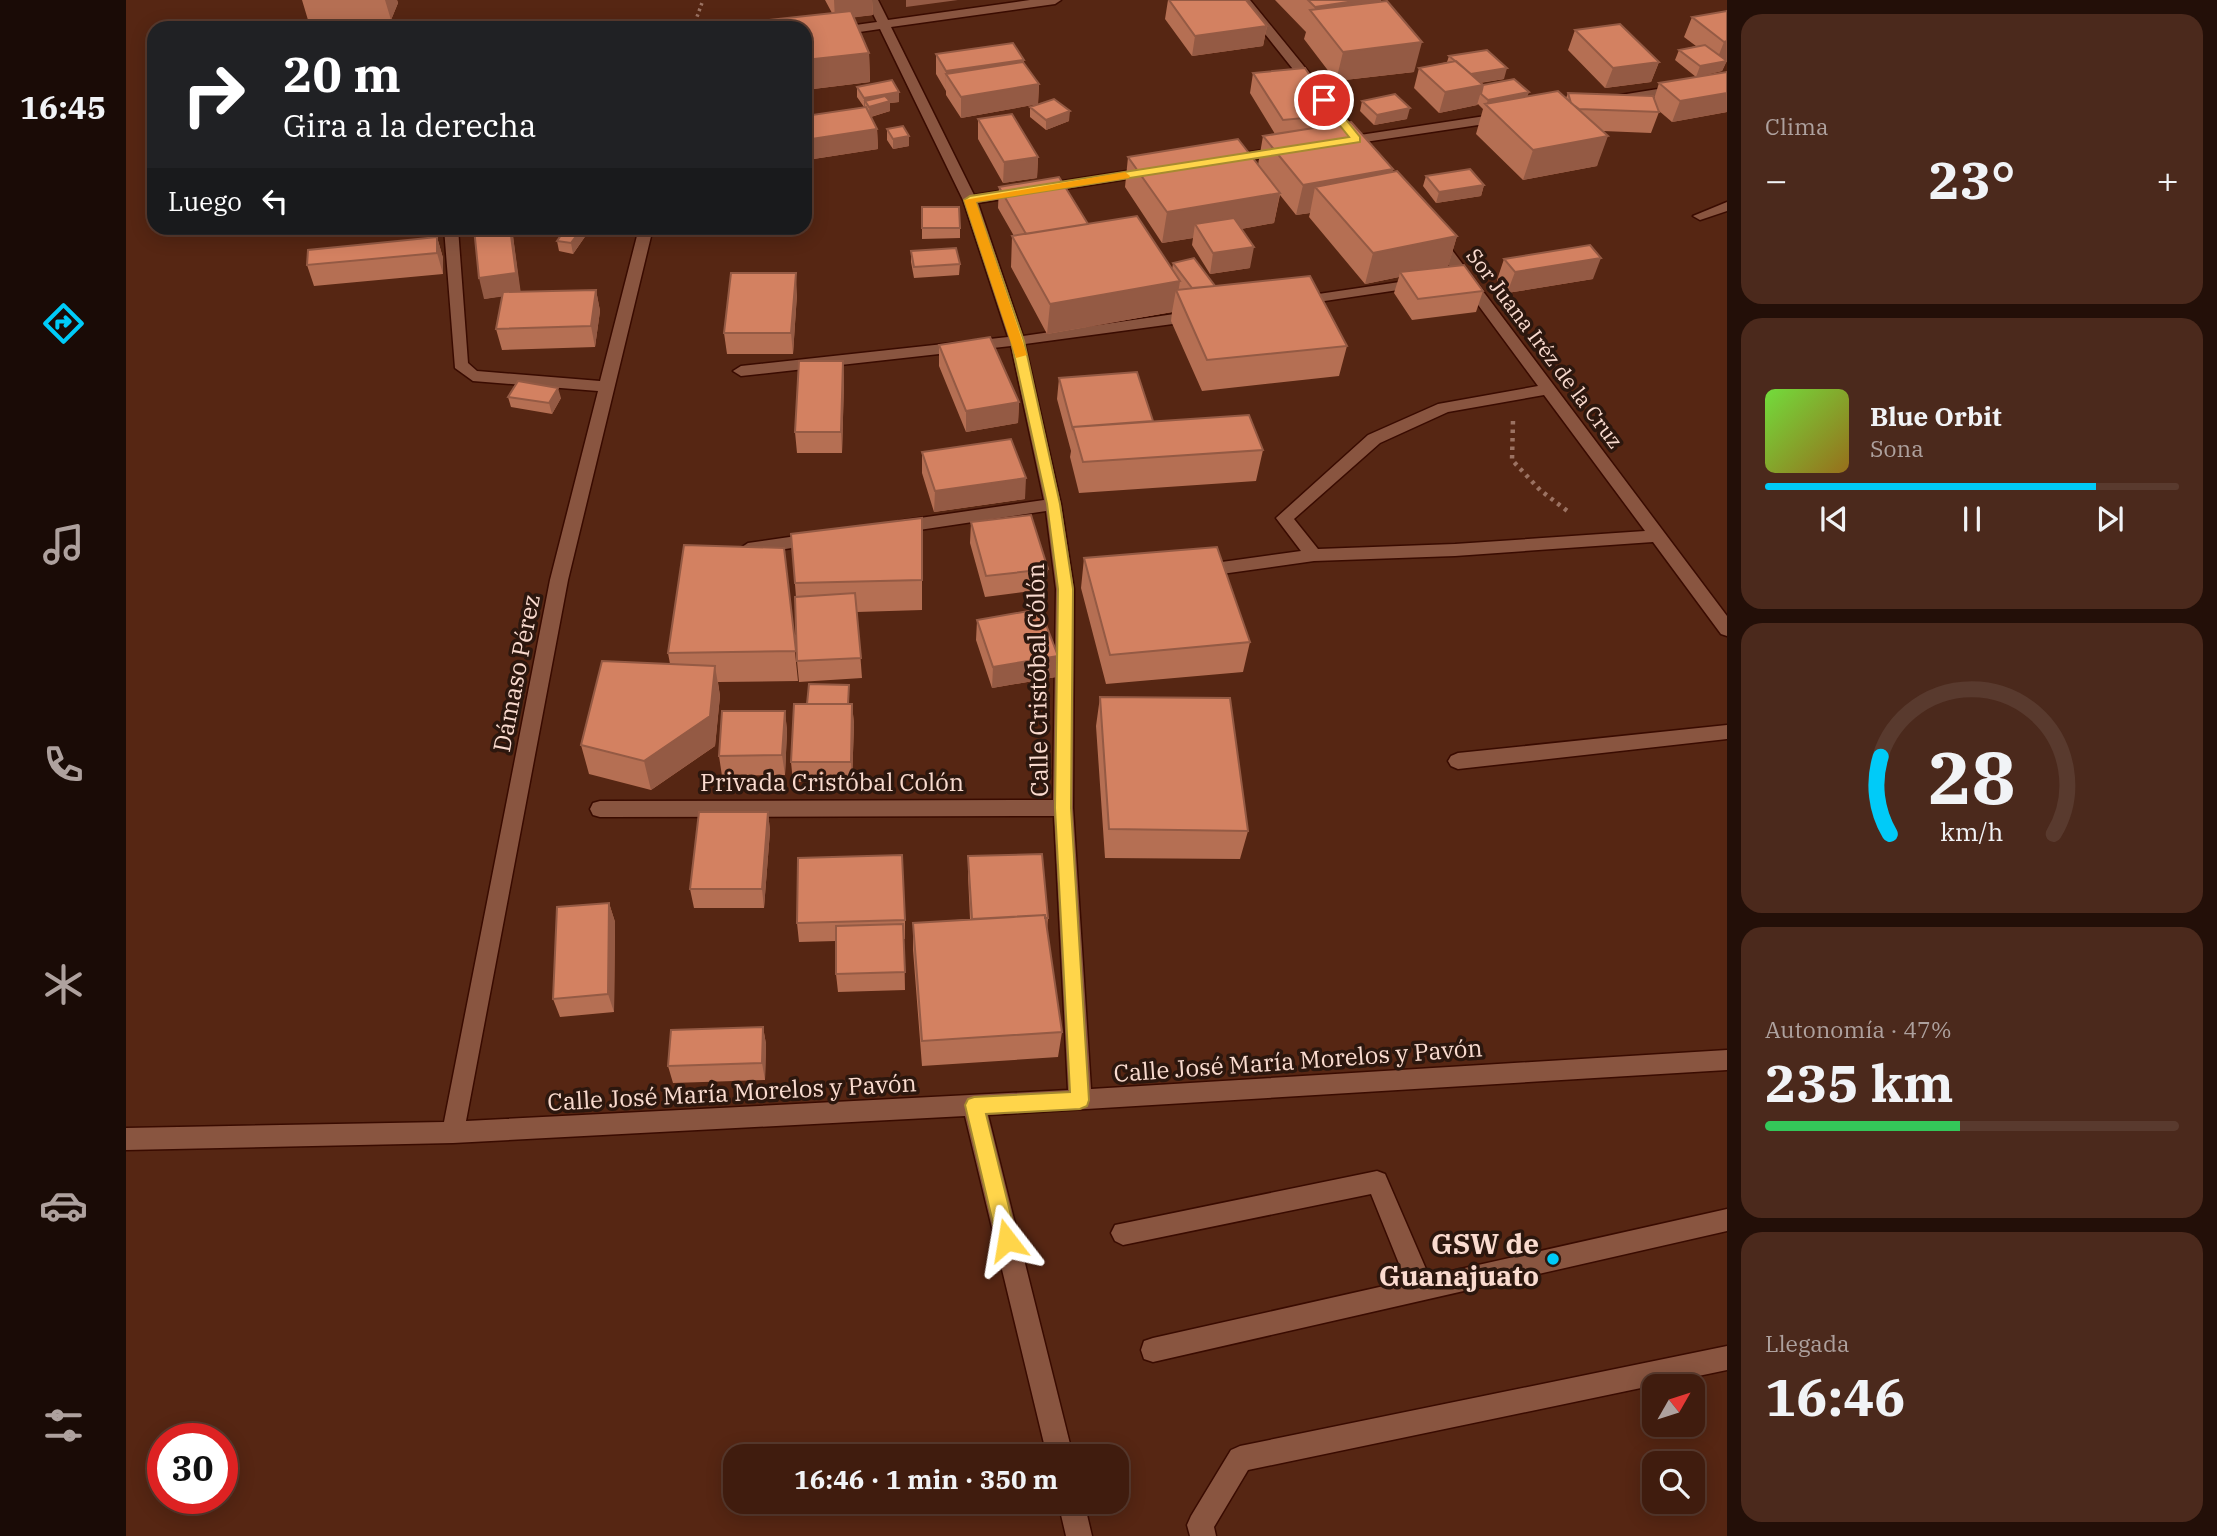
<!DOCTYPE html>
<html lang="es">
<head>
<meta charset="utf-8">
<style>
	body { margin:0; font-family:"IBM Plex Serif",serif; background:#4b291c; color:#f1f3f6; height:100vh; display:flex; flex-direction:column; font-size:26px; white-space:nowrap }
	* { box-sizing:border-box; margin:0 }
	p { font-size:23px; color:#aea19e }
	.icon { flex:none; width:38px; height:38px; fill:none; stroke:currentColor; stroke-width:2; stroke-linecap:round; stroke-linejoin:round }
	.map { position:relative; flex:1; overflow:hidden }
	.sheet { display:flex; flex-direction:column; gap:14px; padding:14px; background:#230f08; width:490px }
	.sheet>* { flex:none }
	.hud { position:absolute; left:21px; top:21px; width:665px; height:214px; border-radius:21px; box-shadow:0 4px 18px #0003,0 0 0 2px #593a2e; background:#202124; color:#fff; overflow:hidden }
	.needle { width:46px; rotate:51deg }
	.tools { position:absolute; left:1516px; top:1374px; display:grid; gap:14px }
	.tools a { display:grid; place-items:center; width:63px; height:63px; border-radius:14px; background:#401c0e; box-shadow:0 4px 18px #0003,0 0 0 2px #593a2e; font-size:35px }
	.speed { position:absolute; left:21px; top:1423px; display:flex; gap:14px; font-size:35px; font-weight:700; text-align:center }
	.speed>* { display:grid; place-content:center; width:91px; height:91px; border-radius:50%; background:#401c0e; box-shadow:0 4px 18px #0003,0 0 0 2px #593a2e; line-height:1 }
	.speed .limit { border:10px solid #d22; background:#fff; color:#111 }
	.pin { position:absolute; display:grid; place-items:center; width:60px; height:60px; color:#fff; margin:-30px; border:4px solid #fff; border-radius:50%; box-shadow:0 2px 7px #0007 }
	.me { position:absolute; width:77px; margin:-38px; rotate:346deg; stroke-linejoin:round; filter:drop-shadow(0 0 5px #0008) }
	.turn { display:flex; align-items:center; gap:24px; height:147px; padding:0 21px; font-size:32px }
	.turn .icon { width:91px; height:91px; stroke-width:2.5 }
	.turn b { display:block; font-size:49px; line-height:60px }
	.then { display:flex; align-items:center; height:66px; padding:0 21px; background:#0003; gap:14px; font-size:26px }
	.big { font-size:52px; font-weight:800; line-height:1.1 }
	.sheet .tile { flex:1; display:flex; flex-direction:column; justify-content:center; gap:10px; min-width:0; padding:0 24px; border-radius:21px; background:#4b291c }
	.sheet .dial { align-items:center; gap:0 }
	.dial svg { height:182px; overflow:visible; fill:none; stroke:#593a2e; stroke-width:7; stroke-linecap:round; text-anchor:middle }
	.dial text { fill:#f1f3f6; stroke:none }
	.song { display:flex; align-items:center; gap:21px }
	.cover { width:84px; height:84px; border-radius:10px; background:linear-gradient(135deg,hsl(100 70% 55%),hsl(40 70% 35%)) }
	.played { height:7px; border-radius:4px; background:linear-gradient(90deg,#00cbf8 80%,#593a2e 80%) }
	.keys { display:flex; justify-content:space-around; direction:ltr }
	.heat { display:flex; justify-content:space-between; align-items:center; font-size:38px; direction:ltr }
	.charge { height:10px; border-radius:5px; background:linear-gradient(90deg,#34c759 47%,#593a2e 0) }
	.trip { position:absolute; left:597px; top:1444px; width:406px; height:70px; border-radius:21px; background:#401c0e; box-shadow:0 4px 18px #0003,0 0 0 2px #593a2e; font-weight:800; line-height:70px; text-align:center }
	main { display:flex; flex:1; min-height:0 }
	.dock { display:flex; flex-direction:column; width:126px; justify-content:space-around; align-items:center; background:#1a0b06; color:#aea19e }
	.dock .icon { width:49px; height:49px }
	.dock .selected { color:#00cbf8 }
	.dock b { font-size:32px; color:#f1f3f6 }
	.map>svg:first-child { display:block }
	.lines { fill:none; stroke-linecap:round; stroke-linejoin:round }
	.service-casing { stroke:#390b00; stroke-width:3 }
	.minor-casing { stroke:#390b00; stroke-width:3 }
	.path-far1 { stroke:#9b7262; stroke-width:3.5; stroke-dasharray:2.5 3.5; stroke-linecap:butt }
	.path { stroke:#9b7262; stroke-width:4.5; stroke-dasharray:3.5 5; stroke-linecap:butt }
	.service { fill:#895540; fill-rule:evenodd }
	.minor { fill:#895540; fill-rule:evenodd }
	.wall { fill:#b56f53 }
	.shaded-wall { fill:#945a44 }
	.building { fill:#d38161; stroke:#945a44; stroke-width:2 }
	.route { fill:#ffd54a; stroke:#a68a30; stroke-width:2 }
	.slow { fill:#f59e0b }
	.poi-dot { fill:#00cbf8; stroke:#2c170e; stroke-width:2.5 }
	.labels { text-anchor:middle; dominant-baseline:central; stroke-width:7; stroke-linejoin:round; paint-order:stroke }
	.far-street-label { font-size:21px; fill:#fadbcf; stroke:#2c170e }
	.street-label { font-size:24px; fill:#fadbcf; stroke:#2c170e }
	.near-poi-label { font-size:28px; font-weight:bold; fill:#fadbcf; stroke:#2c170e; text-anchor:end }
</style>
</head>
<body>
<main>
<nav class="dock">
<b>16:45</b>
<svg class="icon selected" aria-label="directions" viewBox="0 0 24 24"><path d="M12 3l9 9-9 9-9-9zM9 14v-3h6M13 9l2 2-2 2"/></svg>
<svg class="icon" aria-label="music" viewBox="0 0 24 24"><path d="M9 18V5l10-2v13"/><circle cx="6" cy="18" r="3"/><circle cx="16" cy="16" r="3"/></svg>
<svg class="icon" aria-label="phone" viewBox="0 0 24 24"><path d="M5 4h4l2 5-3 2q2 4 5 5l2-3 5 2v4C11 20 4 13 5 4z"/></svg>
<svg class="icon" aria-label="climate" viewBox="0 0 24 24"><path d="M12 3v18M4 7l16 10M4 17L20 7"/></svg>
<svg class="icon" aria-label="car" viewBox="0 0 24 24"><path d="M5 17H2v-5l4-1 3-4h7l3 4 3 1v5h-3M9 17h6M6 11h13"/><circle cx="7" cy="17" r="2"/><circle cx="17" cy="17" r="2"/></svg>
<svg class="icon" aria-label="filters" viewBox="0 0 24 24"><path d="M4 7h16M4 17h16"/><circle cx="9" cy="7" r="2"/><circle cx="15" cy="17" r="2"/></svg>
</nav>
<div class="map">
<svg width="1601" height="1536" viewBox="0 0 1601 1536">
	<rect width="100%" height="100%" fill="#562613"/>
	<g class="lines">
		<defs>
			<path id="service" d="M1601,202V211L1574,220L1567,216Z
				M1251,1171L1259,1174L1303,1276L1601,1209V1231L1027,1362L1018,1359L1015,1350L1018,1341L1027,1338L1280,1281L1245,1194L997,1245L989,1241L985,1233L989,1225Z
				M1601,1346V1370L1122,1470L1088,1527L1090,1536H1064L1061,1525L1065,1516L1105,1450L1114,1446Z"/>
			<path id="minor" d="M740,0H752L762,20L904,0H935L929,4L765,27L848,195L1026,167L1033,171L1026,175L852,203L897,336L1069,311L1076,316L1069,321L899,344L935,504L948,589L947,808L965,1089L1601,1050V1070L862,1115L947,1456H921L839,1116L327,1143L0,1150V1128L318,1122L424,580L472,391L347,381L329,368L318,228H332L342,363L351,371L474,381L513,228H527L442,580L340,1121L942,1090L928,816L474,817L467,815L464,809L467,803L474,801L927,800L930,589L920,511L773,533L765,527L773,521L918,500L885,346L615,376L607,371L615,366L882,337L837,200L754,29L679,40V32L751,22Z
				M1112,0H1124L1234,135L1379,113L1385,117L1379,121L1239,142L1233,147L1217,144L1215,141L1221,137Z
				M1601,78V86L1488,104L1482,100L1488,96Z
				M1161,146L1168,150L1166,153L1100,164L1093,160L1100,156Z
				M1309,233L1314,234L1601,616V636L1595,634L1527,542L1329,556L1188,561L1074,577L1068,575L1065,571L1068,567L1074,565L1175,551L1150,518L1242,435L1312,404L1412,386L1302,237ZM1418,395L1519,531L1329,544L1192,549L1168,519L1254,443L1322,412Z
				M1294,279L1301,283L1299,286L1172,305L1165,301L1172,297Z
				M691,533L697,535L700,539L697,543L622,555L613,549L622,543Z
				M1601,725V739L1332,769L1325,766L1322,761L1325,756L1332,753Z
				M932,1502H958L966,1536H940Z"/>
		</defs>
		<use href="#service" class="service-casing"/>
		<use href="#minor" class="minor-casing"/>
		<path class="path-far1" d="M567,28L577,0"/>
		<path class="path" d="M1387,421L1386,460L1414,490L1444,513"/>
		<use href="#service" class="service"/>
		<use href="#minor" class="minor"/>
	</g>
	<path class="wall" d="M176,0H271L272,3L265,20H182Z
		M699,0H746L747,15L728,17L743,53L744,82L679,90V28H607V24L706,13Z
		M1042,0H1120L1141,26L1137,46L1066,56L1039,19Z
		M1149,0H1255V2L1288,72L1210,81L1178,39L1180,32Z
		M1601,11V60L1596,71L1570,77L1549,60L1553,50L1570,46L1558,37L1566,17Z
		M1449,30L1533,62L1525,82L1479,88L1442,50Z
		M810,54L898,60V63L913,84L912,104L835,118L820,95V91L810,74Z
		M1323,56L1378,79L1354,83L1357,85L1403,92L1401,96L1440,98L1442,93L1528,99L1533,83L1601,72V112L1546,122L1532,110L1533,112L1525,133L1477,131L1471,166L1397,180L1350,134L1357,109L1352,104L1351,105L1313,113L1288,88L1293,68L1321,62Z
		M1127,73L1210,115L1208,124L1267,169L1266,172L1331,236L1322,266L1357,291L1350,312L1286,320L1268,293L1273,277L1239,284L1183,217L1184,213L1170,215L1154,195L1148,223L1115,229L1124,268L1084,274L1066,245L1067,238L1036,243L999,187L1002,157L1132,165L1137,136L1149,134L1124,93Z
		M731,87L773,102L764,103V111L745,117L751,129L752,149L681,160L679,157V90L684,100L685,115L738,107L731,97Z
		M1236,101L1281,119L1248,125L1234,111Z
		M904,107L943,121L920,130L904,117Z
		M852,119L912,157L911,178L877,183L852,139Z
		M761,129L783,146L767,149L761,140Z
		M1300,176L1358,185L1355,196L1310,203L1297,186Z
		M873,187L962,224L1046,270L1047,263L1089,286L1221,346L1213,376L1076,391L1045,321L1046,312L921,334L885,267L886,236H888L872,208Z
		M796,207L834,228V238L796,239Z
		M440,228H465L447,254L433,251L431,241Z
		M387,236L394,292L470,290L474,311L469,347L376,350L370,329L376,296L358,299Z
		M311,237L317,258V274L188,286L181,265Z
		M785,251L834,264L833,275L788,278L785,262Z
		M1378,259L1467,279L1381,293L1371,280Z
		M671,294L667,354H601L598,333Z
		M813,345L893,402L892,423L840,432L813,366Z
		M717,361L718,382L716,453H671L669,432Z
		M933,378L1027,421L1137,450L1130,481L953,493L944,457L945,451L931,399Z
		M382,397L435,398L426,414L385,407Z
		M796,452L899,499L808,512L796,473Z
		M796,518V610L731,612L736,678L673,682L671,661L670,597L665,534Z
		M845,522L922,569L920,589L859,597L844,543Z
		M658,548L672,681L592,682L594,696L589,746L525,790L463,774L455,745L544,664L542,653Z
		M958,558L1124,642L1117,672L980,684L955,588Z
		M851,620L932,656L930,677L866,688L850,640Z
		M723,685V704H726L728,724L726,782H667L665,762L681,704Z
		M974,697L1122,831L1114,859L979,858L970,726Z
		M659,711L661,731L659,775L596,776L593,756Z
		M642,812L644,831L638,908H568L564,889Z
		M842,856L922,918L921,930L936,1032L932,1057L796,1066L787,950V923L844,919L842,876Z
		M483,903L489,922L488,1012L434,1017L427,999Z
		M779,920V939H778L779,990L712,992L710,974V941L673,942L671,923Z
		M637,1027L640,1044L639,1080L547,1083L542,1066Z"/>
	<path class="shaded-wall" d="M259,0H271L272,3L265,20Z
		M708,0H746L747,15L709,20Z
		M780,0H832L780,7Z
		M1235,0H1255L1249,26L1188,15L1189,7Z
		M1141,26L1137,46L1066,56L1069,36Z
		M1601,41V60L1590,62L1598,42Z
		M1296,42L1288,72L1210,81L1217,52Z
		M743,53L744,82L679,90V60Z
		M898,60L897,80L820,74L819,91L820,71Z
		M1601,61L1596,71L1570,77L1574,66Z
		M1533,62L1525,82L1479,88L1487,68Z
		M1381,68L1378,79L1339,85L1342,75Z
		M913,84L912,104L835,118V97Z
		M1357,85L1351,105L1313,113L1319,92Z
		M773,92V102L764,103V111L744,117L743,107L739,101V108H738V98Z
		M1403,92L1399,102L1360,105L1362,100Z
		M1601,93V112L1546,122L1554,101Z
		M679,100H684L685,120L679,121Z
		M1284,108L1281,119L1248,125L1251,115Z
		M944,111L943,121L920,130V120Z
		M751,129L752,149L681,160L679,140Z
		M783,136V146L767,149V139Z
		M1482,136L1471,166L1397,180L1407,150Z
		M912,157L911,178L877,183L878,162Z
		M1267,169L1259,199L1189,187L1184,213L1170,215L1177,185Z
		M1358,185L1355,196L1310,203L1313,192Z
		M1154,193L1148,223L1077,236L1069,224L1067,238L1036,243L1041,212Z
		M384,228H385L387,236L395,294L358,299L353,278Z
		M456,228H465L447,254L445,243Z
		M1331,236L1322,267L1274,272L1273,277L1239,284L1247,253Z
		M311,237L317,258V274L311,253Z
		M1128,247L1124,268L1084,274L1087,253Z
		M1475,258L1467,279L1381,293L1389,272Z
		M670,273L671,294L667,354L665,333Z
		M1054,281L1052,294L1050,290L1046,312L921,334L924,304Z
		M470,290L474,311L469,347L465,326Z
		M717,361L718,382L716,453L715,432Z
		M432,388L435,398L426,414L423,403Z
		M893,402L892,423L840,432V411Z
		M900,478L899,499L808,512L809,491Z
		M932,656L930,677L866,688L867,667Z
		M589,666L594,696L589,746L525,790L518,761Z
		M726,704L728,724L726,782L725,762Z
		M659,711L661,731L659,775L656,755Z
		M642,812L644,831L638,908L636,889Z
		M483,903L489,922L488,1012L482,994Z
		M637,1027L640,1044L639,1080L636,1063Z"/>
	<path class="building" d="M1043,0H1120L1141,26L1069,36Z
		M1182,0H1235L1189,7Z
		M1261,1L1296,42L1217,52L1184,10Z
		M725,11L743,53L679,60V28H608L607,24Z
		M1601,11V41L1598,42L1566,17Z
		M1494,24L1533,62L1487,68L1449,30Z
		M887,43L898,60L820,71L810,54Z
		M1579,45L1601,61L1574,66L1553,50Z
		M1361,50L1381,68L1345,74L1323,56Z
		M1330,61L1357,85L1319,92L1293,68Z
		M897,62L913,84L835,97L820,74Z
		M1179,68L1210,115L1157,120L1127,73Z
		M1601,72V93L1554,101L1533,83Z
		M1388,79L1403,92L1362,100L1355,94L1357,85Z
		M766,80L773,92L738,98L731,87Z
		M679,90L684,100H679Z
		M1432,91L1482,136L1407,150L1359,104Z
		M1442,93L1527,96L1533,112L1453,109L1445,103Z
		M1269,94L1284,108L1251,115L1236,101Z
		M759,96L764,101L743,107L739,101Z
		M928,99L944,111L920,120L904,107Z
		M740,107L751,129L679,140V116Z
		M886,114L912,157L878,162L852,119Z
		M1225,122L1267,169L1177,185L1137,136Z
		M777,126L783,136L767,139L761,129Z
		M1112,139L1154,193L1041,212L1002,157Z
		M1344,169L1358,185L1313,192L1300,176Z
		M1271,171L1331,236L1247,253L1189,187Z
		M933,177L962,224L900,234L873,187Z
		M796,207H833L834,228H796Z
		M1011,216L1054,281L924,304L886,236Z
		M1108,218L1128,247L1087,253L1069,224Z
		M348,228H384L390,273L353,278Z
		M440,228H456L445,243L431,241Z
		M311,237V253L181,265L182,250Z
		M1464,245L1475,258L1389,272L1378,259Z
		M830,248L834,264L788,267L785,251Z
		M1068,258L1089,286L1066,288L1047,263Z
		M1338,265L1357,291L1292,299L1274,272Z
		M605,273H670L665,333H598Z
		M1184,276L1221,346L1081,360L1050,290Z
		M470,290L465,326L370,329L377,292Z
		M864,337L893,402L840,411L813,345Z
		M673,361H717L715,432H669Z
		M1011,372L1027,421L947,427V430L933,378Z
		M392,381L432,388L423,403L382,397Z
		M1123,415L1137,450L957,462L947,427Z
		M885,439L900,478L809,491L796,452Z
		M905,515L922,569L860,576L845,522Z
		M796,518V580L669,583L665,534Z
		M558,545L658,548L670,651L542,653Z
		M1091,547L1124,642L984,655L958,558Z
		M729,593L735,658L671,661L669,597Z
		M914,609L932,656L867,667L851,620Z
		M476,661L589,666L584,716L518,761L455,745Z
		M683,684L723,685L722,704H681Z
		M974,697L1104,698L1122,831L983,829Z
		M668,704H726L725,762H665Z
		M596,711H659L656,755L593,756Z
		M573,812H642L636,889H564Z
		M916,854L922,918H919V915L846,919L842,856Z
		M776,855L779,920L671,923L672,858Z
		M483,903L482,994L427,999L431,907Z
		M919,915L936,1032L796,1041L787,923Z
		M777,924L779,972L710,974V926Z
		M637,1027L636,1063L542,1066L545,1030Z"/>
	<path class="route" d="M1195,97H1202L1234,137V142L850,202L898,341L934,504L947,589L945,808L963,1100L961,1106L954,1109L860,1114L891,1240L888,1247L881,1250L874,1247L871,1240L839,1105L842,1099L848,1097L944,1092L929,808L932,589L921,504L885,341L838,200L844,196L1223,137L1195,102Z"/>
	<path class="slow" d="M999,172L1004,176L1003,178L850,202L901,355L890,358L838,200Z"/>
	<circle class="poi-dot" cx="1427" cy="1259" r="7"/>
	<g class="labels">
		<g class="far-street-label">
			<text transform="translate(1419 348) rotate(53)">Sor Juana Iréz de la Cruz</text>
		</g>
		<g class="street-label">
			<text transform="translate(390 673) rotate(-79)">Dámaso Pérez</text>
			<text transform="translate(911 680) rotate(-91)">Calle Cristóbal Cólón</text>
			<text x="706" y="782">Privada Cristóbal Colón</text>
			<text transform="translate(1172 1060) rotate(-4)">Calle José María Morelos y Pavón</text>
			<text transform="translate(606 1092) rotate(-3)">Calle José María Morelos y Pavón</text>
		</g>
		<g class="near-poi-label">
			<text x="1413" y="1243">GSW de<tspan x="1413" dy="32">Guanajuato</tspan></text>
		</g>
	</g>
</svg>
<div class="tools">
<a><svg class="needle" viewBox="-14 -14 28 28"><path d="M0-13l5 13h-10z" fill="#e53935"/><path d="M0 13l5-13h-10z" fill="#aea19e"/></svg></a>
<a><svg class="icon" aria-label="search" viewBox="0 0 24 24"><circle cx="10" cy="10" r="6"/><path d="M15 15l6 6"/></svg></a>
</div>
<div class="speed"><div class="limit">30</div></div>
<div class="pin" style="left:1198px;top:100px;background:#d93025"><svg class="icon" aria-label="arrive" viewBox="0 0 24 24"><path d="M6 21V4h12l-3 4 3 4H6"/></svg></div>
<svg class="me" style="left:881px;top:1240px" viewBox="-20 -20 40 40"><path d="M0-17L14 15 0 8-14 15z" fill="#ffd54a" stroke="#fff" stroke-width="4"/></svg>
<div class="trip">16:46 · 1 min · 350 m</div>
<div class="hud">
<div class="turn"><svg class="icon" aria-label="right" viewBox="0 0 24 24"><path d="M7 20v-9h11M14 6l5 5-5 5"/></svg><div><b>20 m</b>Gira a la derecha</div></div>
<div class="then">Luego<svg class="icon" aria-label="left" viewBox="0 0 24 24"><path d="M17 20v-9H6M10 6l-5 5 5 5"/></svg></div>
</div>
</div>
<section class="sheet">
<div class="tile"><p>Clima</p>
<div class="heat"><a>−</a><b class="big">23°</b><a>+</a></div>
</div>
<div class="tile">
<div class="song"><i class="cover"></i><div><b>Blue Orbit</b><p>Sona</p></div></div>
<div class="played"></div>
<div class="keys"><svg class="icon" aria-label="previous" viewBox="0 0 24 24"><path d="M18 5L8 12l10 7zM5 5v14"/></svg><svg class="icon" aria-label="pause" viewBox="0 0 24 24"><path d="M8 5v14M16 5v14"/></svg><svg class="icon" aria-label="next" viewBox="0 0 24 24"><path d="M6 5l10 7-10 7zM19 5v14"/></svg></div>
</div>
<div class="tile dial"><svg viewBox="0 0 100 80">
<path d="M14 69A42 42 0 1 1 86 69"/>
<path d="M14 69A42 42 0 0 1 10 35" stroke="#00cbf8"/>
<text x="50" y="56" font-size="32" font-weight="700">28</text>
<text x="50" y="72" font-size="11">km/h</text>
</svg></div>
<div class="tile"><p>Autonomía · 47%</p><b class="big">235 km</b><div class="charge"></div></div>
<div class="tile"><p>Llegada</p><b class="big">16:46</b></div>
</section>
</main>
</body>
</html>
